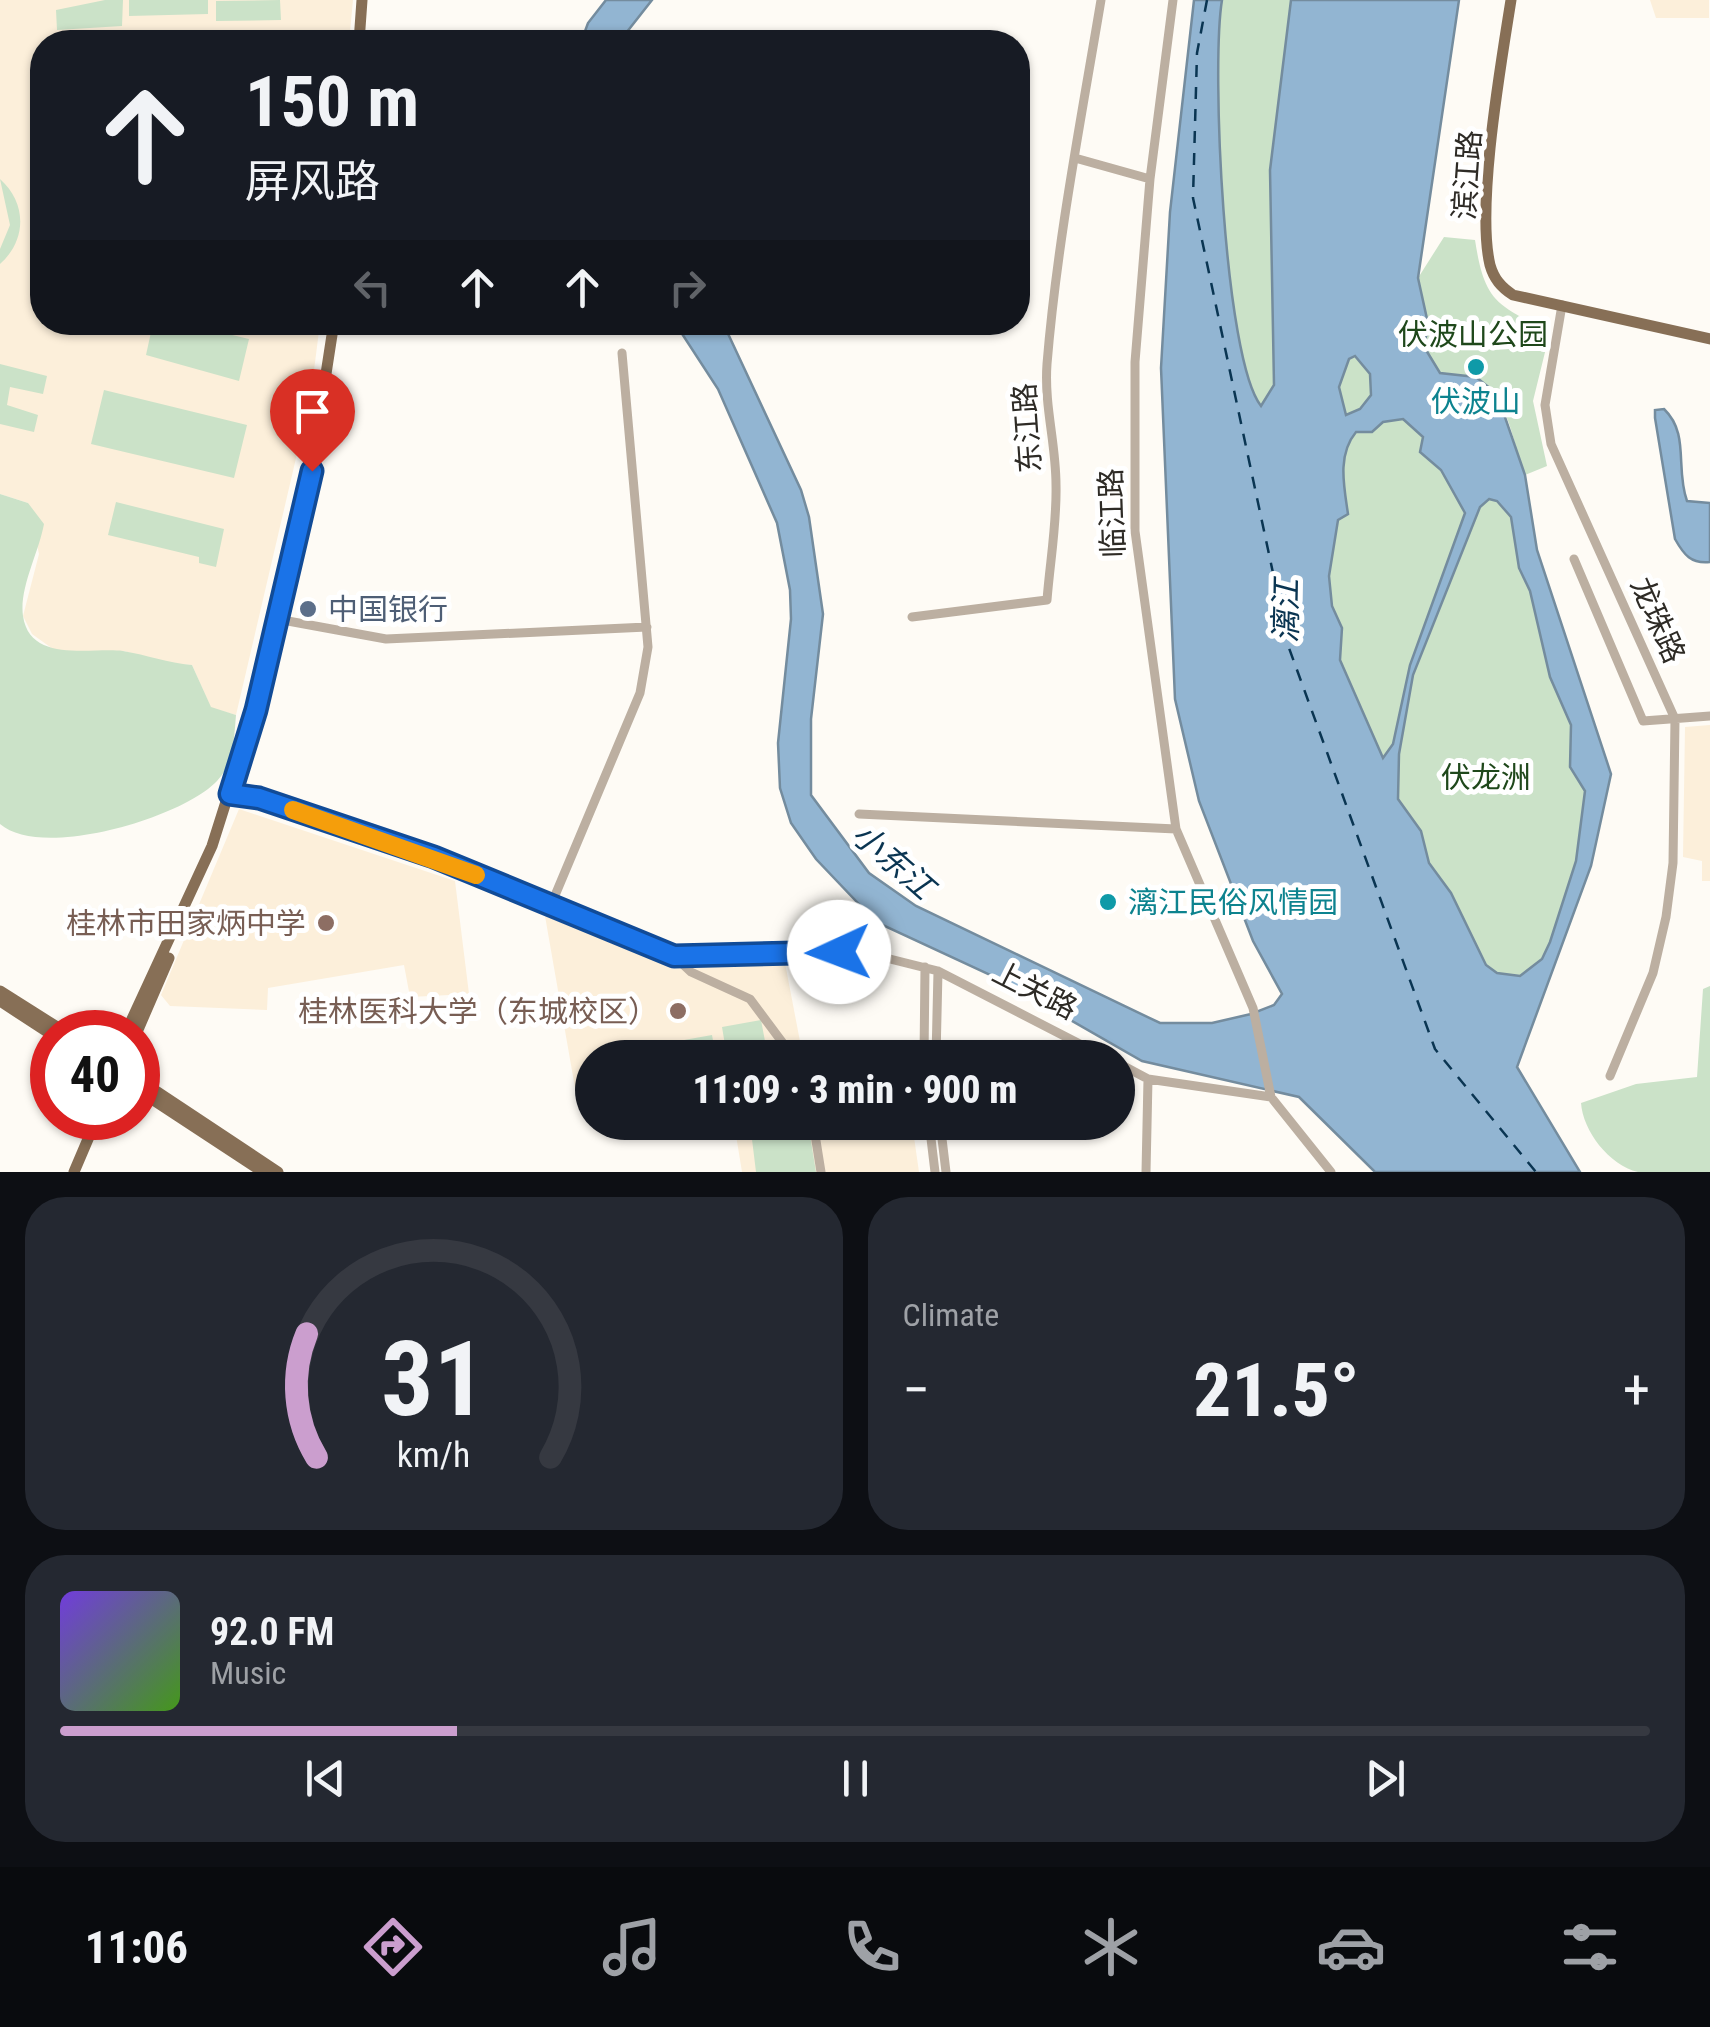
<!DOCTYPE html>
<html lang="en">
<head>
<meta charset="utf-8">
<style>
	body { margin:0; font-family:"Roboto Condensed","Noto Sans SC",sans-serif; background:#242831; color:#f1f3f6; height:100vh; display:flex; flex-direction:column; font-size:38px; white-space:nowrap }
	* { box-sizing:border-box; margin:0 }
	p { font-size:32px; color:#9ea1a6 }
	.icon { flex:none; width:55px; height:55px; fill:none; stroke:currentColor; stroke-width:2; stroke-linecap:round; stroke-linejoin:round }
	.map { position:relative; height:1172px; overflow:hidden }
	.drawer { display:flex; flex-direction:column; gap:25px; padding:25px; background:#0d0f14; flex:1 }
	.drawer>* { flex:none }
	.top-card { position:absolute; left:30px; top:30px; width:1000px; height:305px; border-radius:40px; box-shadow:0 2px 8px #0004; background:#171b24; color:#f1f3f6; overflow:hidden }
	.speed { position:absolute; left:30px; top:1010px; display:flex; gap:20px; font-size:50px; font-weight:700; text-align:center }
	.speed>* { display:grid; place-content:center; width:130px; height:130px; border-radius:50%; background:#171b24; box-shadow:0 2px 8px #0004; line-height:1 }
	.speed .limit { border:15px solid #d22; background:#fff; color:#111 }
	.pin { position:absolute; display:grid; place-items:center; width:85px; height:85px; color:#fff; margin:-102px -42px; border-radius:50% 50% 50% 0; rotate:-45deg; box-shadow:0 0 10px #0007 }
	.pin .icon { rotate:45deg }
	.me { position:absolute; width:110px; margin:-55px; rotate:268deg; stroke-linejoin:round; filter:drop-shadow(0 0 8px #0008) }
	.turn { display:flex; align-items:center; gap:35px; height:210px; padding:0 50px; font-size:45px }
	.turn .icon { width:130px; height:130px; stroke-width:2.5 }
	.turn b { display:block; font-size:70px; line-height:85px }
	.lanes { display:flex; align-items:center; height:95px; padding:0 50px; background:#0003; justify-content:center; gap:50px; direction:ltr }
	.lanes .off { opacity:.35 }
	.big { font-size:75px; font-weight:800; line-height:1.1 }
	.drawer .tile { flex:1; display:flex; flex-direction:column; justify-content:center; gap:15px; min-width:0; padding:0 35px; border-radius:40px; background:#242831 }
	.drawer .dial { align-items:center; gap:0 }
	.dial svg { height:260px; overflow:visible; fill:none; stroke:#363941; stroke-width:7; stroke-linecap:round; text-anchor:middle }
	.dial text { fill:#f1f3f6; stroke:none }
	.song { display:flex; align-items:center; gap:30px }
	.cover { width:120px; height:120px; border-radius:15px; background:linear-gradient(135deg,hsl(260 70% 55%),hsl(100 70% 35%)) }
	.played { height:10px; border-radius:5px; background:linear-gradient(90deg,#cb9ece 25%,#363941 25%) }
	.keys { display:flex; justify-content:space-around; direction:ltr }
	.heat { display:flex; justify-content:space-between; align-items:center; font-size:55px; direction:ltr }
	.drawer .tiles { flex:1; display:grid; gap:25px; grid-template-columns:1fr 1fr }
	.tile:last-child { grid-column:span 2 }
	.trip { position:absolute; left:575px; top:1040px; width:560px; height:100px; border-radius:50px; background:#171b24; box-shadow:0 2px 8px #0004; font-weight:800; line-height:100px; text-align:center }
	.tab-bar { display:flex; height:160px; justify-content:space-around; align-items:center; background:#090b0e; color:#9ea1a6 }
	.tab-bar .icon { width:70px; height:70px }
	.tab-bar .active { color:#cb9ece }
	.tab-bar b { font-size:45px; color:#f1f3f6 }
	.map>svg:first-child { display:block }
	.built { fill:#fcefda }
	.green { fill:#cbe2c8 }
	.water { fill:#92b5d2; stroke:#748c9e; stroke-width:2.5; fill-rule:evenodd }
	.lines { fill:none; stroke-linecap:round; stroke-linejoin:round }
	.ferry { stroke:#0a3552; stroke-width:2.5; stroke-dasharray:12 10; stroke-linecap:butt }
	.minor { stroke:#bcafa1; stroke-width:9 }
	.major { stroke:#876f56; stroke-width:11 }
	.route-casing { stroke:#114b97; stroke-width:25 }
	.route { stroke:#1a73e8; stroke-width:18 }
	.slow { stroke:#f59e0b; stroke-width:18 }
	.culture-dot { fill:#0f9aa8; stroke:#fff; stroke-width:4 }
	.service-dot { fill:#5c6f8a; stroke:#fff; stroke-width:4 }
	.education-dot { fill:#8d6e63; stroke:#fff; stroke-width:4 }
	.labels { text-anchor:middle; dominant-baseline:central; stroke-width:10; stroke-linejoin:round; paint-order:stroke }
	.street-label { font-size:30px; fill:#2e2b26; stroke:#fff }
	.park-label { font-size:30px; fill:#1f481b; stroke:#fff }
	.culture-label { font-size:30px; fill:#0d838f; stroke:#fff }
	.service-label { font-size:30px; fill:#4e5e75; stroke:#fff; text-anchor:start }
	.education-label { font-size:30px; fill:#785e54; stroke:#fff; text-anchor:end }
	.water-label { font-size:32px; font-style:italic; fill:#0a3552; stroke:#fff }
</style>
</head>
<body>
<div class="map">
<svg width="1710" height="1172" viewBox="0 0 1710 1172">
	<rect width="100%" height="100%" fill="#fefbf5"/>
	<path class="built" d="M0,0H353L349,42H42V322L320,323L311,394L236,715L211,708L192,665L164,663L124,651L57,652L32,634L23,616L39,554L28,503L0,494Z
		M1650,0H1709V18H1656Z
		M1710,725V881H1702V861L1683,857L1685,727Z
		M239,809L455,881L469,994L410,997L404,965L268,988L267,1010L170,1006L161,995Z
		M545,916L619,946L684,961L785,963L803,1057L592,1058V1104L578,1105Z
		M734,1123H825L829,1129L912,1123L919,1172H742Z"/>
	<path class="green" d="M105,0H123L122,26L57,30L56,10Z
		M129,0H208V14L129,16Z
		M280,0L281,20L216,21V1Z
		M1222,0H1291L1270,170L1274,385L1261,406C1224,356 1211,68 1222,0Z
		M0,179C27,203 27,240 0,264V249L10,225Z
		M1444,237L1475,240C1479,264 1483,292 1505,307C1527,323 1532,317 1547,344L1533,401L1547,466L1525,475C1504,415 1510,382 1440,373L1423,345L1418,278Z
		M153,323H182L249,339L239,381L146,355Z
		M1355,355L1370,374L1371,395L1360,409L1346,415L1339,387L1349,359Z
		M0,364L47,376L43,394L10,387L7,405L38,415L34,432L0,424Z
		M104,390L247,425L234,478L91,444Z
		M1403,419L1423,437L1421,452L1441,470L1465,513L1410,665L1393,744L1383,759L1340,660L1342,628L1332,606L1329,575L1338,520L1348,514C1344,486 1337,455 1356,432H1372L1383,422Z
		M0,494L28,503L44,524C39,552 19,588 23,616C30,664 92,647 123,651C147,655 168,663 192,665L211,707L236,715C234,738 234,763 217,781C182,818 41,860 0,824Z
		M1489,499L1497,501L1511,517L1519,568L1530,591L1550,677L1571,725L1570,767L1585,791L1576,861L1550,942L1542,959L1520,976L1497,973L1486,965L1451,893L1429,863L1421,831L1398,799L1399,754L1413,675L1480,507Z
		M116,502L224,529L216,567L199,563V557L108,535Z
		M1710,986V1172C1688,1172 1659,1172 1638,1172C1609,1165 1583,1131 1581,1103L1636,1084L1697,1077L1703,989Z
		M761,1020L768,1057H727L722,1027Z
		M712,1035L716,1057H647L645,1047Z
		M750,1123H808L816,1172H756Z"/>
	<path class="water" d="M606,0H652L619,42H581L588,23Z
		M1194,0H1222C1211,66 1224,359 1261,406L1274,385L1270,170L1291,0H1459L1418,278L1429,328L1423,345L1440,373L1476,377L1497,394L1525,475L1537,550L1611,774L1591,866L1517,1067L1580,1172H1375L1299,1097L1142,1061L997,978L876,922L816,859L791,823L780,788L778,743L791,619L790,590L777,523L718,389L675,323H723L801,490L809,517L823,614L811,719V795L869,873L916,906L1160,1023H1212L1251,1014L1274,1005L1282,994L1253,941L1199,801L1175,699L1161,368L1170,212ZM1355,356L1370,374L1371,395L1360,409L1346,415L1339,387L1349,359ZM1403,419L1423,437L1420,452L1441,470L1465,513L1410,665L1393,744L1383,758L1340,660L1342,628L1332,606L1329,576L1338,520L1348,514C1344,486 1337,455 1356,432H1372L1383,422ZM1489,499L1497,501L1511,517L1519,568L1530,591L1550,677L1571,725L1570,767L1585,791L1576,861L1550,942L1542,959L1520,976L1497,973L1486,965L1451,893L1429,863L1421,831L1398,799L1399,754L1413,675L1480,507Z
		M1664,409C1690,434 1675,468 1687,501L1710,503V562C1691,564 1684,555 1675,539L1655,418V410Z"/>
	<g class="lines">
		<path class="ferry" d="M1207,0L1197,53L1193,198L1289,648L1435,1049L1536,1172"/>
		<path class="minor" d="M1173,0L1150,179L1135,362V531L1176,829L1253,1008L1271,1097
			M1075,158L1150,179
			M1562,305L1545,405L1551,444L1675,719L1673,863L1666,917L1653,973L1610,1076
			M1574,559L1643,721L1710,716
			M912,617L1047,600C1050,562 1057,523 1056,485C1056,443 1044,406 1047,364C1057,242 1081,120 1101,0
			M277,619L386,639L647,627
			M231,794L259,798L434,857L674,956L691,972L750,999L794,1058
			M859,814L1176,829
			M551,905L640,693L648,647L622,353
			M674,956L866,953L938,971L1107,1058
			M924,1058L925,967
			M936,1058L938,971
			M1118,1063L1148,1079L1271,1097L1331,1172
			M813,1122L821,1172
			M929,1122L935,1172
			M940,1122L946,1172
			M1146,1172L1148,1079"/>
		<path class="major" d="M1511,0C1501,64 1476,206 1490,265C1494,279 1501,287 1513,295L1710,339
			M359,42L362,0
			M0,991L65,1032
			M0,1001L52,1035
			M126,1032L212,846L255,710L311,471L334,322
			M137,1032L169,958
			M138,1079L278,1172
			M138,1090L263,1172
			M74,1172L97,1118"/>
	</g>
	<g class="lines">
		<defs>
			<path id="route" d="M312,471L256,710L230,794L259,798L434,857L674,956L839,952"/>
		</defs>
		<use href="#route" class="route-casing"/>
		<use href="#route" class="route"/>
		<path class="slow" d="M293,810L476,875"/>
	</g>
	<g class="culture-dot">
		<circle cx="1476" cy="367" r="10"/>
		<circle cx="1108" cy="902" r="10"/>
	</g>
	<circle class="service-dot" cx="308" cy="609" r="10"/>
	<g class="education-dot">
		<circle cx="326" cy="923" r="10"/>
		<circle cx="678" cy="1011" r="10"/>
	</g>
	<g class="labels">
		<g class="street-label">
			<text transform="translate(1467 175) rotate(-86)">滨江路</text>
			<text transform="translate(1027 428) rotate(-94)">东江路</text>
			<text transform="translate(1112 513) rotate(-92)">临江路</text>
			<text transform="translate(1658 620) rotate(66)">龙珠路</text>
			<text transform="translate(1035 990) rotate(27)">上关路</text>
		</g>
		<g class="park-label">
			<text x="1473" y="334">伏波山公园</text>
			<text x="1486" y="777">伏龙洲</text>
		</g>
		<g class="culture-label">
			<text x="1476" y="401">伏波山</text>
			<text x="1128" y="902" text-anchor="start">漓江民俗风情园</text>
		</g>
		<g class="service-label">
			<text x="328" y="609">中国银行</text>
		</g>
		<g class="education-label">
			<text x="306" y="923">桂林市田家炳中学</text>
			<text x="658" y="1011">桂林医科大学（东城校区）</text>
		</g>
		<g class="water-label">
			<text transform="translate(1286 611) rotate(-89)">漓江</text>
			<text transform="translate(893 861) rotate(41)">小东江</text>
		</g>
	</g>
</svg>
<div class="speed"><div class="limit">40</div></div>
<div class="pin" style="left:312px;top:471px;background:#d93025"><svg class="icon" aria-label="arrive" viewBox="0 0 24 24"><path d="M6 21V4h12l-3 4 3 4H6"/></svg></div>
<svg class="me" style="left:839px;top:952px" viewBox="-20 -20 40 40"><circle r="19" fill="#fff"/><path d="M0-13L10 11 0 6-10 11z" fill="#1a73e8"/></svg>
<div class="trip">11:09 · 3 min · 900 m</div>
<div class="top-card">
<div class="turn"><svg class="icon" aria-label="ahead" viewBox="0 0 24 24"><path d="M12 20V5M6 11l6-6 6 6"/></svg><div><b>150 m</b>屏风路</div></div>
<div class="lanes"><svg class="icon off" aria-label="left" viewBox="0 0 24 24"><path d="M17 20v-9H6M10 6l-5 5 5 5"/></svg><svg class="icon" aria-label="ahead" viewBox="0 0 24 24"><path d="M12 20V5M6 11l6-6 6 6"/></svg><svg class="icon" aria-label="ahead" viewBox="0 0 24 24"><path d="M12 20V5M6 11l6-6 6 6"/></svg><svg class="icon off" aria-label="right" viewBox="0 0 24 24"><path d="M7 20v-9h11M14 6l5 5-5 5"/></svg></div>
</div>
</div>
<section class="drawer">
<div class="tiles">
<div class="tile dial"><svg viewBox="0 0 100 80">
<path d="M14 69A42 42 0 1 1 86 69"/>
<path d="M14 69A42 42 0 0 1 11 31" stroke="#cb9ece"/>
<text x="50" y="56" font-size="32" font-weight="700">31</text>
<text x="50" y="72" font-size="11">km/h</text>
</svg></div>
<div class="tile"><p>Climate</p>
<div class="heat"><a>−</a><b class="big">21.5°</b><a>+</a></div>
</div>
<div class="tile">
<div class="song"><i class="cover"></i><div><b>92.0 FM</b><p>Music</p></div></div>
<div class="played"></div>
<div class="keys"><svg class="icon" aria-label="previous" viewBox="0 0 24 24"><path d="M18 5L8 12l10 7zM5 5v14"/></svg><svg class="icon" aria-label="pause" viewBox="0 0 24 24"><path d="M8 5v14M16 5v14"/></svg><svg class="icon" aria-label="next" viewBox="0 0 24 24"><path d="M6 5l10 7-10 7zM19 5v14"/></svg></div>
</div>
</div>
</section>
<nav class="tab-bar">
<b>11:06</b>
<svg class="icon active" aria-label="directions" viewBox="0 0 24 24"><path d="M12 3l9 9-9 9-9-9zM9 14v-3h6M13 9l2 2-2 2"/></svg>
<svg class="icon" aria-label="music" viewBox="0 0 24 24"><path d="M9 18V5l10-2v13"/><circle cx="6" cy="18" r="3"/><circle cx="16" cy="16" r="3"/></svg>
<svg class="icon" aria-label="phone" viewBox="0 0 24 24"><path d="M5 4h4l2 5-3 2q2 4 5 5l2-3 5 2v4C11 20 4 13 5 4z"/></svg>
<svg class="icon" aria-label="climate" viewBox="0 0 24 24"><path d="M12 3v18M4 7l16 10M4 17L20 7"/></svg>
<svg class="icon" aria-label="car" viewBox="0 0 24 24"><path d="M5 17H2v-5l4-1 3-4h7l3 4 3 1v5h-3M9 17h6M6 11h13"/><circle cx="7" cy="17" r="2"/><circle cx="17" cy="17" r="2"/></svg>
<svg class="icon" aria-label="filters" viewBox="0 0 24 24"><path d="M4 7h16M4 17h16"/><circle cx="9" cy="7" r="2"/><circle cx="15" cy="17" r="2"/></svg>
</nav>
</body>
</html>
